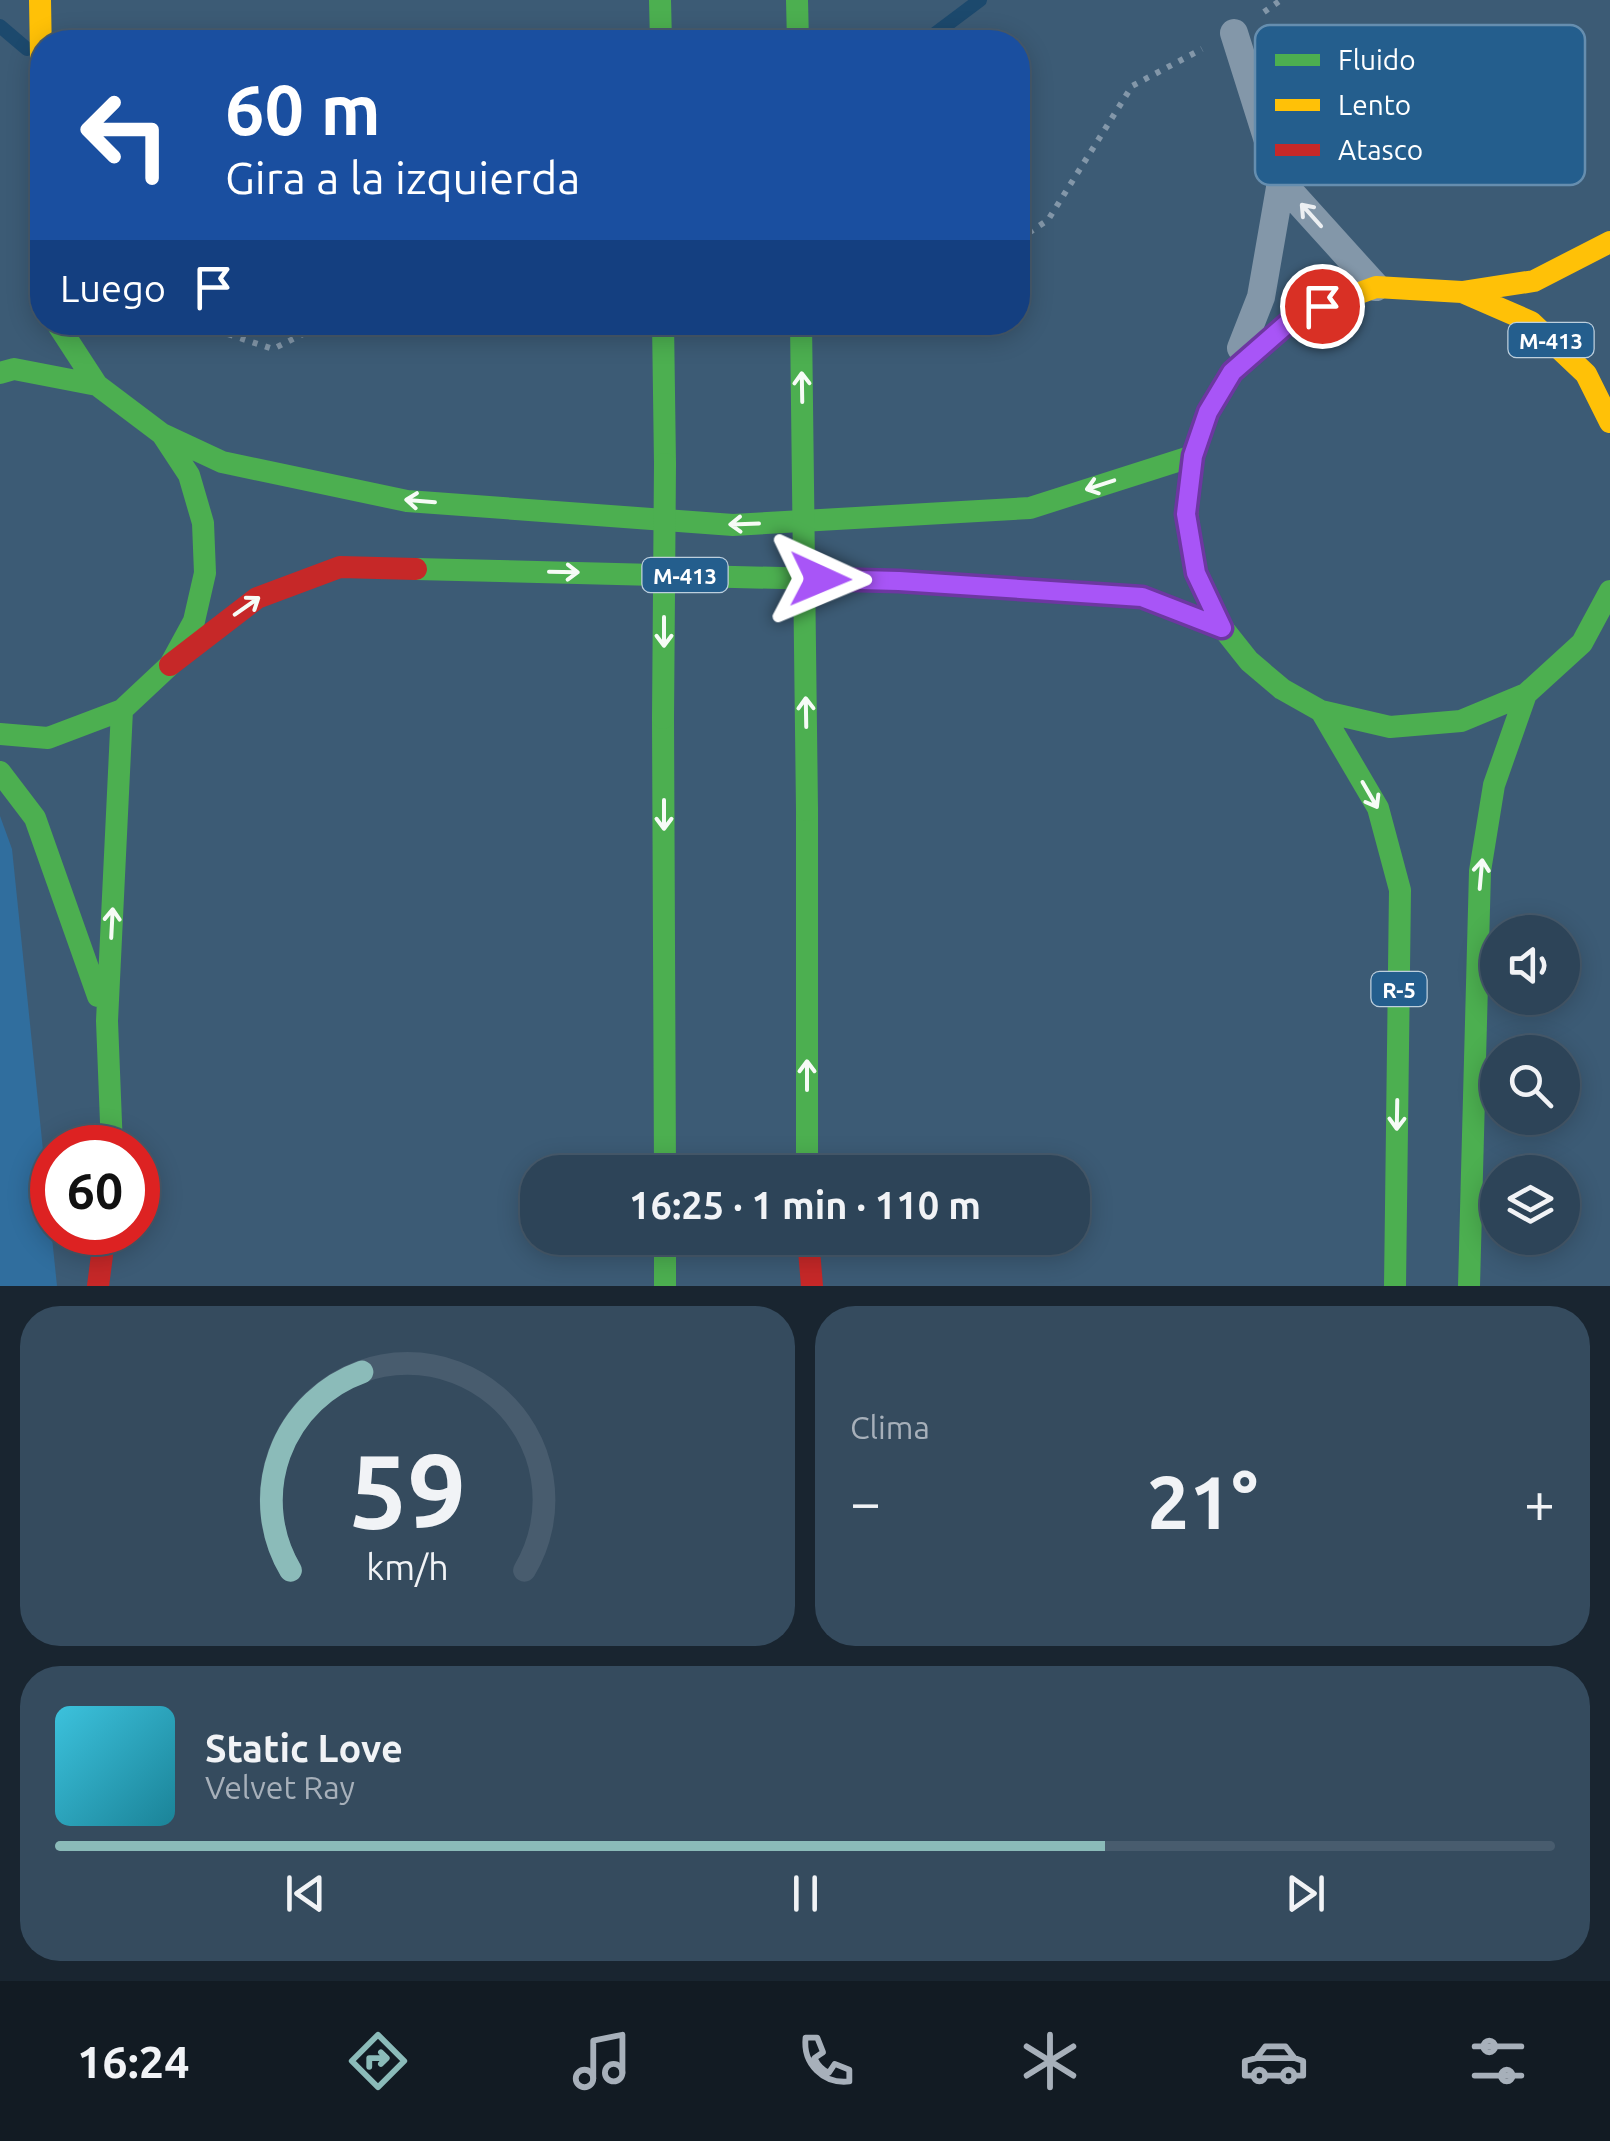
<!DOCTYPE html>
<html lang="es">
<head>
<meta charset="utf-8">
<style>
	body { margin:0; font-family:Ubuntu,sans-serif; background:#354b5e; color:#f1f3f6; height:100vh; display:flex; flex-direction:column; font-size:38px; white-space:nowrap }
	* { box-sizing:border-box; margin:0 }
	p { font-size:32px; color:#a7b0ba }
	.icon { flex:none; width:55px; height:55px; fill:none; stroke:currentColor; stroke-width:2; stroke-linecap:round; stroke-linejoin:round }
	.map { position:relative; height:1286px; overflow:hidden }
	.drawer { display:flex; flex-direction:column; gap:20px; padding:20px; background:#192530; flex:1 }
	.drawer>* { flex:none }
	.top-card { position:absolute; left:30px; top:30px; width:1000px; height:305px; border-radius:40px; box-shadow:0 5px 25px #0003,0 0 0 2px #485c6e; background:#1a4fa0; color:#fff; overflow:hidden }
	.controls { position:absolute; left:1480px; top:915px; display:grid; gap:20px }
	.controls a { display:grid; place-items:center; width:100px; height:100px; border-radius:50%; background:#2d4458; box-shadow:0 5px 25px #0003,0 0 0 2px #485c6e; font-size:50px }
	.speed { position:absolute; left:30px; top:1125px; display:flex; gap:20px; font-size:50px; font-weight:700; text-align:center }
	.speed>* { display:grid; place-content:center; width:130px; height:130px; border-radius:50%; background:#2d4458; box-shadow:0 5px 25px #0003,0 0 0 2px #485c6e; line-height:1 }
	.speed .limit { border:15px solid #d22; background:#fff; color:#111 }
	.pin { position:absolute; display:grid; place-items:center; width:85px; height:85px; color:#fff; margin:-42px; border:5px solid #fff; border-radius:50%; box-shadow:0 2px 10px #0007 }
	.me { position:absolute; width:110px; margin:-55px; rotate:91deg; stroke-linejoin:round; filter:drop-shadow(0 0 8px #0008) }
	.turn { display:flex; align-items:center; gap:35px; height:210px; padding:0 30px; font-size:45px }
	.turn .icon { width:130px; height:130px; stroke-width:2.5 }
	.turn b { display:block; font-size:70px; line-height:85px }
	.then { display:flex; align-items:center; height:95px; padding:0 30px; background:#0003; gap:20px; font-size:38px }
	.big { font-size:75px; font-weight:700; line-height:1.1 }
	.drawer .card { flex:1; display:flex; flex-direction:column; justify-content:center; gap:15px; min-width:0; padding:0 35px; border-radius:40px; background:#354b5e }
	.drawer .dial { align-items:center; gap:0 }
	.dial svg { height:260px; overflow:visible; fill:none; stroke:#485c6e; stroke-width:7; stroke-linecap:round; text-anchor:middle }
	.dial text { fill:#f1f3f6; stroke:none }
	.song { display:flex; align-items:center; gap:30px }
	.cover { width:120px; height:120px; border-radius:15px; background:linear-gradient(135deg,hsl(190 70% 55%),hsl(190 70% 35%)) }
	.played { height:10px; border-radius:5px; background:linear-gradient(90deg,#8bbbb9 70%,#485c6e 70%) }
	.keys { display:flex; justify-content:space-around; direction:ltr }
	.heat { display:flex; justify-content:space-between; align-items:center; font-size:55px; direction:ltr }
	.drawer .tiles { flex:1; display:grid; gap:20px; grid-template-columns:1fr 1fr }
	.card:last-child { grid-column:span 2 }
	.trip { position:absolute; left:520px; top:1155px; width:570px; height:100px; border-radius:40px; background:#2d4458; box-shadow:0 5px 25px #0003,0 0 0 2px #485c6e; font-weight:700; line-height:100px; text-align:center }
	.tabs { display:flex; height:160px; justify-content:space-around; align-items:center; background:#121b23; color:#a7b0ba }
	.tabs .icon { width:70px; height:70px }
	.tabs .on { color:#8bbbb9 }
	.tabs b { font-size:45px; color:#f1f3f6 }
	.map>svg:first-child { display:block }
	.green { fill:#306e9e }
	.lines { fill:none; stroke-linecap:round; stroke-linejoin:round }
	.stream { stroke:#1c496d; stroke-width:14 }
	.path { stroke:#8397a9; stroke-width:6; stroke-dasharray:5 8; stroke-linecap:butt }
	.lane { stroke:#8397a9; stroke-width:28 }
	.fast { stroke:#4caf50; stroke-width:22 }
	.slow { stroke:#ffc107; stroke-width:22 }
	.jam { stroke:#c62828; stroke-width:22 }
	.fast-bridge { stroke:#4caf50; stroke-width:22 }
	.oneway { stroke:#eceff2 }
	.oneway2 { stroke:#f6fbf6 }
	.route-casing { stroke:#6d37a1; stroke-width:25 }
	.route { stroke:#a855f7; stroke-width:18 }
	.labels { text-anchor:middle; dominant-baseline:central; stroke-width:10; stroke-linejoin:round; paint-order:stroke }
	.shield { fill:#245e8d; stroke:#bdcfdd; stroke-width:2.5 }
	.shield-label { font-size:22px; font-weight:bold; fill:#fff }
	.key { fill:#245e8d; stroke:#668eaf; stroke-width:2.5 }
	.key-label { font-size:28px; fill:#fff }
</style>
</head>
<body>
<div class="map">
<svg width="1610" height="1286" viewBox="0 0 1610 1286">
	<rect width="100%" height="100%" fill="#3c5b75"/>
	<path class="green" d="M0,816L12,849L57,1286H0Z"/>
	<g class="lines">
		<path class="stream" d="M0,26L27,49
			M924,42L980,0"/>
		<path class="path" d="M1264,12L1281,0
			M1018,240L1048,220L1132,86L1202,49
			M191,322L273,349L327,322"/>
		<path class="lane" d="M1234,33L1281,182
			M1241,348L1261,297L1281,182L1376,287"/>
		<path class="fast" d="M660,0L661,42
			M797,0L798,42
			M56,322L97,385
			M663,322L665,464
			M0,373L14,369L97,385L162,434L189,475L203,523L205,573L194,621L170,665L122,710L48,738L0,734
			M162,434L222,462L407,501L733,525L1030,508L1193,456
			M1193,554L1196,573L1222,627L1249,661L1282,689L1321,711L1390,727L1461,721L1526,694L1582,643L1610,591
			M416,569L899,581L1041,590
			M1321,711L1378,808L1400,890L1395,1286
			M663,718L665,1172
			M0,772L35,818L98,996
			M807,810V1172
			M112,1148L107,1021L122,710
			M665,1238V1286
			M1469,1286L1480,871L1494,785L1526,694"/>
		<path class="slow" d="M40,0L42,114
			M1462,292L1534,281L1610,242
			M1193,554L1187,514L1193,456L1208,411L1232,372L1296,316L1376,287L1462,292L1531,322L1586,374L1610,422
			M1041,590L1142,597L1222,627"/>
		<path class="jam" d="M170,665L257,598L340,567L416,569
			M808,1238L812,1286
			M98,1286L105,1232"/>
		<path class="fast-bridge" d="M801,322L807,810
			M663,718L665,464"/>
	</g>
	<defs><path id="oneway-shaft" d="M-6 0H5M1.5-3L5.5 0L1.5 3" fill="none" stroke-width="1.6" stroke-linecap="round" stroke-linejoin="round" transform="scale(2.5)"/></defs>
	<use class="oneway" href="#oneway-shaft" transform="translate(1311 215) rotate(-132)"/>
	<g class="oneway2">
		<use href="#oneway-shaft" transform="translate(802 387) rotate(-91)"/>
		<use href="#oneway-shaft" transform="translate(1100 485) rotate(162)"/>
		<use href="#oneway-shaft" transform="translate(420 501) rotate(-175)"/>
		<use href="#oneway-shaft" transform="translate(744 524) rotate(178)"/>
		<use href="#oneway-shaft" transform="translate(564 572) rotate(1)"/>
		<use href="#oneway-shaft" transform="translate(247 606) rotate(-35)"/>
		<use href="#oneway-shaft" transform="translate(664 632) rotate(90)"/>
		<use href="#oneway-shaft" transform="translate(806 712) rotate(-91)"/>
		<use href="#oneway-shaft" transform="translate(1370 795) rotate(60)"/>
		<use href="#oneway-shaft" transform="translate(664 815) rotate(90)"/>
		<use href="#oneway-shaft" transform="translate(1481 874) rotate(-85)"/>
		<use href="#oneway-shaft" transform="translate(112 923) rotate(-87)"/>
		<use href="#oneway-shaft" transform="translate(807 1075) rotate(-90)"/>
		<use href="#oneway-shaft" transform="translate(1397 1115) rotate(91)"/>
	</g>
	<g class="lines">
		<defs>
			<path id="route" d="M820,579L899,581L1142,597L1222,628L1196,573L1186,514L1193,456L1208,412L1232,372L1296,316L1322,306"/>
		</defs>
		<use href="#route" class="route-casing"/>
		<use href="#route" class="route"/>
	</g>
	<g class="labels">
		<g class="shield">
			<rect x="1508.5" y="323" width="85" height="34" rx="8"/>
			<rect x="642.5" y="558" width="85" height="34" rx="8"/>
			<rect x="1371.5" y="972" width="55" height="34" rx="8"/>
		</g>
		<g class="shield-label">
			<text x="1551" y="340">M-413</text>
			<text x="685" y="575">M-413</text>
			<text x="1399" y="989">R-5</text>
		</g>
	</g>
	<rect x="1255" y="25" width="330" height="160" rx="15" class="key"/>
	<rect x="1275" y="54" width="45" height="12" fill="#4caf50"/>
	<rect x="1275" y="99" width="45" height="12" fill="#ffc107"/>
	<rect x="1275" y="144" width="45" height="12" fill="#c62828"/>
	<g class="key-label">
		<text x="1338" y="70">Fluido</text>
		<text x="1338" y="115">Lento</text>
		<text x="1338" y="160">Atasco</text>
	</g>
</svg>
<div class="controls">
<a><svg class="icon" aria-label="sound" viewBox="0 0 24 24"><path d="M4 9h4l5-4v14l-5-4H4zM17 9q2 3 0 6"/></svg></a>
<a><svg class="icon" aria-label="search" viewBox="0 0 24 24"><circle cx="10" cy="10" r="6"/><path d="M15 15l6 6"/></svg></a>
<a><svg class="icon" aria-label="layers" viewBox="0 0 24 24"><path d="M12 4l9 5-9 5-9-5zM3 14l9 5 9-5"/></svg></a>
</div>
<div class="speed"><div class="limit">60</div></div>
<div class="pin" style="left:1322px;top:306px;background:#d93025"><svg class="icon" aria-label="arrive" viewBox="0 0 24 24"><path d="M6 21V4h12l-3 4 3 4H6"/></svg></div>
<svg class="me" style="left:820px;top:579px" viewBox="-20 -20 40 40"><path d="M0-17L14 15 0 8-14 15z" fill="#a855f7" stroke="#fff" stroke-width="4"/></svg>
<div class="trip">16:25 · 1 min · 110 m</div>
<div class="top-card">
<div class="turn"><svg class="icon" aria-label="left" viewBox="0 0 24 24"><path d="M17 20v-9H6M10 6l-5 5 5 5"/></svg><div><b>60 m</b>Gira a la izquierda</div></div>
<div class="then">Luego<svg class="icon" aria-label="arrive" viewBox="0 0 24 24"><path d="M6 21V4h12l-3 4 3 4H6"/></svg></div>
</div>
</div>
<section class="drawer">
<div class="tiles">
<div class="card dial"><svg viewBox="0 0 100 80">
<path d="M14 69A42 42 0 1 1 86 69"/>
<path d="M14 69A42 42 0 0 1 36 8" stroke="#8bbbb9"/>
<text x="50" y="56" font-size="32" font-weight="700">59</text>
<text x="50" y="72" font-size="11">km/h</text>
</svg></div>
<div class="card"><p>Clima</p>
<div class="heat"><a>−</a><b class="big">21°</b><a>+</a></div>
</div>
<div class="card">
<div class="song"><i class="cover"></i><div><b>Static Love</b><p>Velvet Ray</p></div></div>
<div class="played"></div>
<div class="keys"><svg class="icon" aria-label="previous" viewBox="0 0 24 24"><path d="M18 5L8 12l10 7zM5 5v14"/></svg><svg class="icon" aria-label="pause" viewBox="0 0 24 24"><path d="M8 5v14M16 5v14"/></svg><svg class="icon" aria-label="next" viewBox="0 0 24 24"><path d="M6 5l10 7-10 7zM19 5v14"/></svg></div>
</div>
</div>
</section>
<nav class="tabs">
<b>16:24</b>
<svg class="icon on" aria-label="directions" viewBox="0 0 24 24"><path d="M12 3l9 9-9 9-9-9zM9 14v-3h6M13 9l2 2-2 2"/></svg>
<svg class="icon" aria-label="music" viewBox="0 0 24 24"><path d="M9 18V5l10-2v13"/><circle cx="6" cy="18" r="3"/><circle cx="16" cy="16" r="3"/></svg>
<svg class="icon" aria-label="phone" viewBox="0 0 24 24"><path d="M5 4h4l2 5-3 2q2 4 5 5l2-3 5 2v4C11 20 4 13 5 4z"/></svg>
<svg class="icon" aria-label="climate" viewBox="0 0 24 24"><path d="M12 3v18M4 7l16 10M4 17L20 7"/></svg>
<svg class="icon" aria-label="car" viewBox="0 0 24 24"><path d="M5 17H2v-5l4-1 3-4h7l3 4 3 1v5h-3M9 17h6M6 11h13"/><circle cx="7" cy="17" r="2"/><circle cx="17" cy="17" r="2"/></svg>
<svg class="icon" aria-label="filters" viewBox="0 0 24 24"><path d="M4 7h16M4 17h16"/><circle cx="9" cy="7" r="2"/><circle cx="15" cy="17" r="2"/></svg>
</nav>
</body>
</html>
